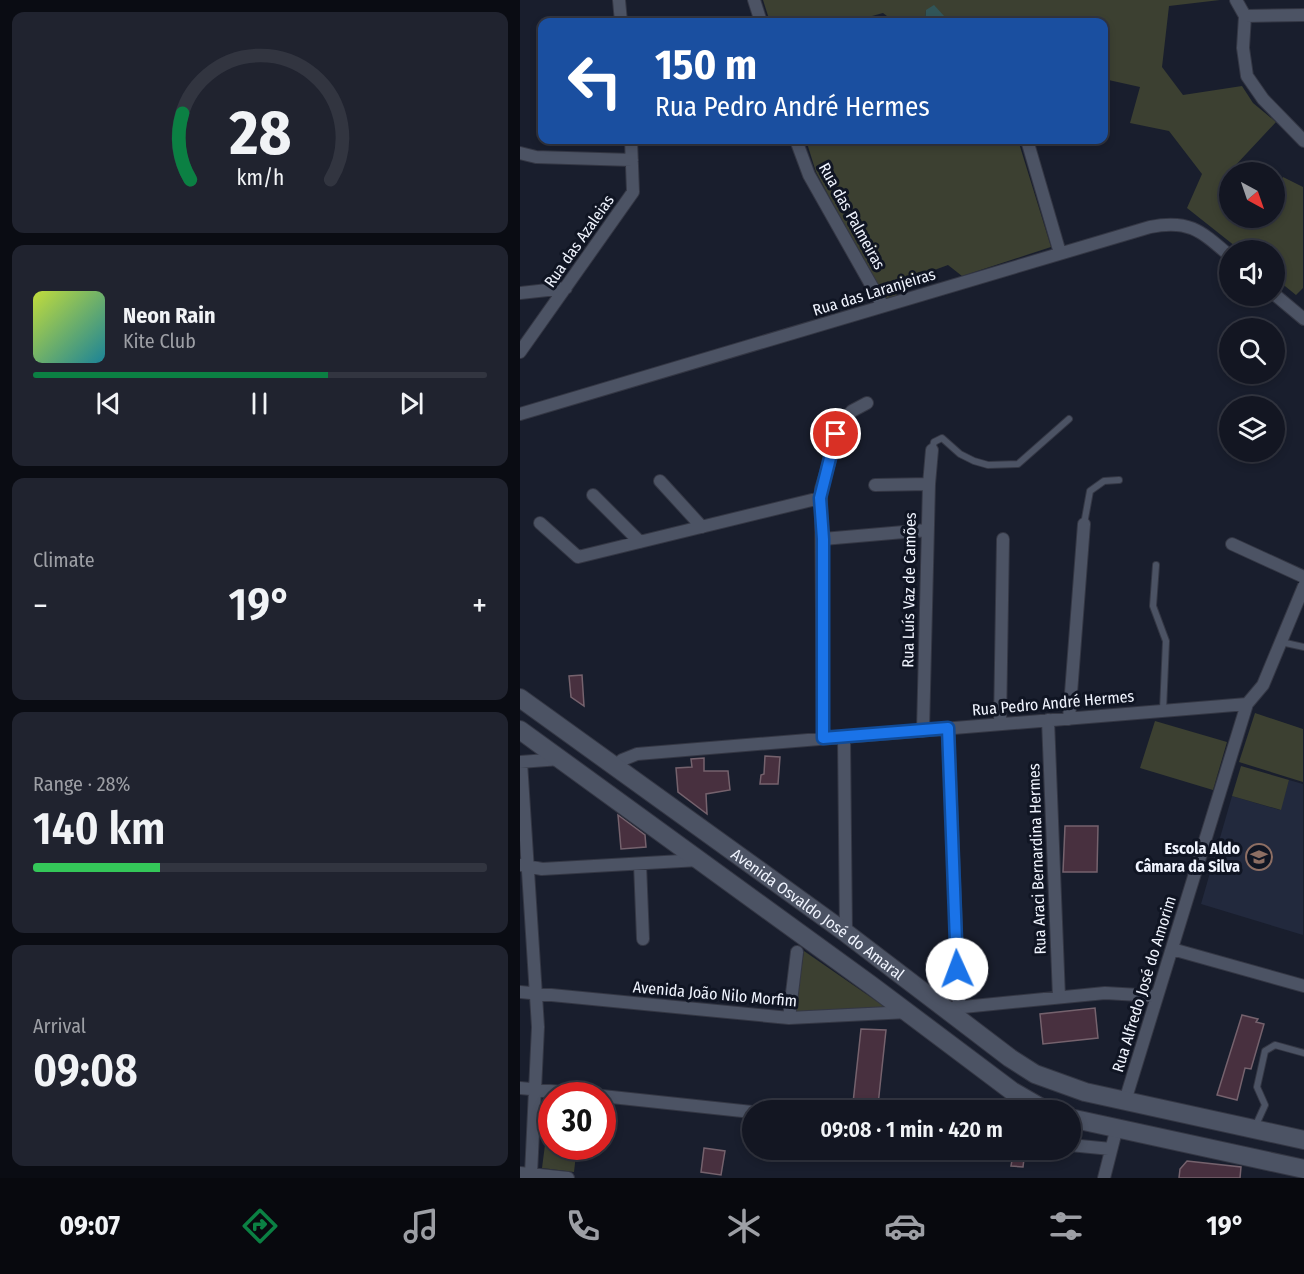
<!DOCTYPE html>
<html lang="en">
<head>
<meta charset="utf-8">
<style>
	body { margin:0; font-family:"Fira Sans Condensed",sans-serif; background:#20232f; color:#f1f3f6; height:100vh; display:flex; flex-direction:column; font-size:22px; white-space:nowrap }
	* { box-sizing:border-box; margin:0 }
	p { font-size:20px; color:#9d9fa5 }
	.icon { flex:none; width:33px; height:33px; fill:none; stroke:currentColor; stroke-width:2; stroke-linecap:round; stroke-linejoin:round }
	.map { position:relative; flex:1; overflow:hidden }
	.panel { display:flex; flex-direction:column; gap:12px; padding:12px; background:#0a0c13; width:520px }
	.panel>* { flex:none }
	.top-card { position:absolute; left:18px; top:18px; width:570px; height:126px; border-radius:12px; box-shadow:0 3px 9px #0003,0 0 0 2px #323540; background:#1a4fa0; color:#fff; overflow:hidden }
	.needle { width:39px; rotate:140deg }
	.controls { position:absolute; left:699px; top:162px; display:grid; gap:12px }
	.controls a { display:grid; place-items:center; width:66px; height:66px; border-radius:50%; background:#131622; box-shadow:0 3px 9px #0003,0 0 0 2px #323540; font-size:30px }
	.speed { position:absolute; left:18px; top:1082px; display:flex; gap:12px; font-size:30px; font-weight:700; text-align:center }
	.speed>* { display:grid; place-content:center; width:78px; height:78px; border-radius:50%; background:#131622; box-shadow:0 3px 9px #0003,0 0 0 2px #323540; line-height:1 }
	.speed .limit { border:9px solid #d22; background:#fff; color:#111 }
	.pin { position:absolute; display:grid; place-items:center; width:51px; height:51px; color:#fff; margin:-26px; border:3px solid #fff; border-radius:50%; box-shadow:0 2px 6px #0007 }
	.me { position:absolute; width:66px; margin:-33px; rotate:358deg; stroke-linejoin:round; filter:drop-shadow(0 0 4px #0008) }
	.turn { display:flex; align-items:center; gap:21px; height:126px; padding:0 18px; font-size:27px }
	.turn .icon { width:78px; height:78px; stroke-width:2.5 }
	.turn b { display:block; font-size:42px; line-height:51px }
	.big { font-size:45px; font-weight:600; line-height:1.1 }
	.panel .tile { flex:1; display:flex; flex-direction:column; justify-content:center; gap:9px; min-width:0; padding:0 21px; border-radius:12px; background:#20232f }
	.panel .dial { align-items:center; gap:0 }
	.dial svg { height:156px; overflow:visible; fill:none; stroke:#323540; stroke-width:7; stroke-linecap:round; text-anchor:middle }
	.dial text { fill:#f1f3f6; stroke:none }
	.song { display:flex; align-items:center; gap:18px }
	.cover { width:72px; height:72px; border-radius:9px; background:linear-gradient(135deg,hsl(70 70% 55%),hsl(190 70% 35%)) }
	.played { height:6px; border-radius:3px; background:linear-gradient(90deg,#0b8043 65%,#323540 65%) }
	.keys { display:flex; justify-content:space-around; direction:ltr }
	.heat { display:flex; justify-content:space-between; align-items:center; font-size:33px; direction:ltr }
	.charge { height:9px; border-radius:4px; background:linear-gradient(90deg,#34c759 28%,#323540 0) }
	.trip { position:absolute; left:222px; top:1100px; width:339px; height:60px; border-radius:30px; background:#131622; box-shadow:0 3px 9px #0003,0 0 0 2px #323540; font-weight:600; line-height:60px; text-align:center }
	.dock { display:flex; height:96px; justify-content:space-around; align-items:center; background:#08090e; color:#9d9fa5 }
	.dock .icon { width:42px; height:42px }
	.dock .on { color:#0b8043 }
	.dock b { font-size:27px; color:#f1f3f6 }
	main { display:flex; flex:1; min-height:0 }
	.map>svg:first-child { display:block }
	.built { fill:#22293d }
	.green { fill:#3c4031 }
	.water { fill:#315558 }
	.building { fill:#48303f; stroke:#75626d; stroke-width:1.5 }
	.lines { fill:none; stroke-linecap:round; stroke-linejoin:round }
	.lane-casing { stroke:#343744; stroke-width:8 }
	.street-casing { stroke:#343744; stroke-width:14 }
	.secondary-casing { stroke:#343744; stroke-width:20 }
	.lane { stroke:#4c5364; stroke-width:6 }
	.street { stroke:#4c5364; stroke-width:12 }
	.secondary { stroke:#4c5364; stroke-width:18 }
	.route-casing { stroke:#114b97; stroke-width:15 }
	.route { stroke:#1a73e8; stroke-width:10 }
	.labels { text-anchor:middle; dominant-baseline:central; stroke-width:6; stroke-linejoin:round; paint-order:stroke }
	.street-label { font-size:16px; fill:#f0f4fe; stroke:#101523 }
	.poi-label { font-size:16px; font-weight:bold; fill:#f0f4fe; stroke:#101523; text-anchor:end }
</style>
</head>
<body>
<main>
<section class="panel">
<div class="tile dial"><svg viewBox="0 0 100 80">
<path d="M14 69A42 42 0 1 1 86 69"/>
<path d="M14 69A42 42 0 0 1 10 35" stroke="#0b8043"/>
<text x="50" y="56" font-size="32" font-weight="700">28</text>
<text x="50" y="72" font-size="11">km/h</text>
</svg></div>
<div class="tile">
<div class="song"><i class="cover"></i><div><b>Neon Rain</b><p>Kite Club</p></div></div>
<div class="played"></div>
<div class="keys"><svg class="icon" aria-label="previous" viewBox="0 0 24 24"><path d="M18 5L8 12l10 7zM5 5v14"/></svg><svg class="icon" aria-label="pause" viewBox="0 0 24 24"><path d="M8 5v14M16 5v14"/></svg><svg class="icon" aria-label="next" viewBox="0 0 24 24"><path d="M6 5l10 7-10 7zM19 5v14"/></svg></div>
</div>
<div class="tile"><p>Climate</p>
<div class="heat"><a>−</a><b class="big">19°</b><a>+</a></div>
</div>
<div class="tile"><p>Range · 28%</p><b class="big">140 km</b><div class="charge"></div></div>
<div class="tile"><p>Arrival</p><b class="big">09:08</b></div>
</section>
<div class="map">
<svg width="784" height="1178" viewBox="0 0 784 1178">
	<rect width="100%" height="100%" fill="#191e2d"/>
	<path class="built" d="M769,780L783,784V935L681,904L712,796L760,810Z"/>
	<path class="green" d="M243,0H700L649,6L642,67L663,95L722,86L733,103L756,122L713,168L718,172H710V218H754L755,188L763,177L783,187V288L776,295L755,278L754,250H720L667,208L682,174L649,131L610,123L620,87L584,79V22H426L425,17L406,10L405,22H375L363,13L352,16L347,22H250Z
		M286,140H498L531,247L442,276L428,265L379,283L376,297L364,300L296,172Z
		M735,713L783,729V782L719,762Z
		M635,721L707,742L693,790L620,768Z
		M721,766L769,780L761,810L712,796Z
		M284,951L365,1007L275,1013Z
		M26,1137H31L32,1146H57L54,1172L22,1168Z"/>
	<path class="water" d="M414,5L425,17L426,22H405L406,10Z"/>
	<path class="building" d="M62,675L64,706L51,697L49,676Z
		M245,756L260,757L258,784H240L241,775L244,774Z
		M184,758V771H208L210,790L186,794L187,814L158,792L156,768L172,767L171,759Z
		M98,815L125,835L126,847L101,849Z
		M545,826H578L577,872H543Z
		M575,1008L578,1038L523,1044L520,1014Z
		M722,1015L738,1019L736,1022L744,1024L731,1069L725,1068L717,1100L697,1095Z
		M341,1029L366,1030L358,1105L333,1103Z
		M184,1148L205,1151L201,1175L181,1172Z
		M487,1149L505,1151L503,1167L491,1166L492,1160H486Z
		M667,1161L721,1167L720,1178H659L660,1169Z"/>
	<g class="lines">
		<defs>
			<path id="lane" d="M412,450L414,442L422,438L440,454L454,461L468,465L498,464L549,419
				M564,524L570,491L584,481L599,480
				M636,565L633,606L646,641L643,710
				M761,642L784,647
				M735,1127L745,1105L737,1087L745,1051L755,1045L784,1053"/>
			<path id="street" d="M99,0L101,22
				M234,0L241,22
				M716,0L725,16L723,48L727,76L743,99L784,141
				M725,16L784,15
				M276,140L289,175L363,306
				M507,140L540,253
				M0,153L16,157L112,160
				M0,293L46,288
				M754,294L784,319
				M0,352L113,192L111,140
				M0,414L630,227C669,219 681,231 710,256
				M140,481L182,527
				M355,485L409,484
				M73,495L120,542
				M20,523L58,557L300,498
				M303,539L407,530
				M712,544L784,577
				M549,719L564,524
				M528,720L539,997
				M480,724L483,539
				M428,728L439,1007
				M403,731L409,484L412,450
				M324,737L326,933
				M303,738L301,489L321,424L332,411L347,403
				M0,762L40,759
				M1,762L18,1027L11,1174
				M95,768L102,760L117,754L727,704
				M120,864L123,939
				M1,865L22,869L179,860
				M652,949L784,986
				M0,992L269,1018L388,1012
				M433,1008L585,993L637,996
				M269,1018L277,952
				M0,1088L72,1095
				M82,1096L232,1112
				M605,1101L727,704L743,685L784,586
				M550,1145L591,1149
				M0,1173L48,1178
				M584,1178L597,1127"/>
			<g id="secondary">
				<path id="s1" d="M0,698L326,933L490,1058L515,1074L565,1092L784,1140"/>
				<path d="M0,730L351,985L492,1091L525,1110"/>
				<path d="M550,1118L784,1169"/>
			</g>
		</defs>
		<use href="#lane" class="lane-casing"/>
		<use href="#street" class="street-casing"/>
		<use href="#secondary" class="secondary-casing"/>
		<use href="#lane" class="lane"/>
		<use href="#street" class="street"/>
		<use href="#secondary" class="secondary"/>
	</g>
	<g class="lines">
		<defs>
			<path id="route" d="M316,434L300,498L303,539V738L428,728L437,969"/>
		</defs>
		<use href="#route" class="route-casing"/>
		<use href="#route" class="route"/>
	</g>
	<defs>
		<symbol id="school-ring" viewBox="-11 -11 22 22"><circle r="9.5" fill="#101523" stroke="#8d6e63" stroke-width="1.5"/><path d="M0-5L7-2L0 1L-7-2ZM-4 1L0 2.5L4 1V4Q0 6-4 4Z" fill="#8d6e63"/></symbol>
	</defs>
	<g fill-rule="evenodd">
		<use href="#school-ring" x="724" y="842" width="30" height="30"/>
	</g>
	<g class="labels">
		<g class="street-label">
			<text transform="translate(332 216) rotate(61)">Rua das Palmeiras</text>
			<text transform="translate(59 241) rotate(-55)">Rua das Azaleias</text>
			<text transform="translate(354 292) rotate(-17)">Rua das Laranjeiras</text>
			<text transform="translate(389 590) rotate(-89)">Rua Luís Vaz de Camões</text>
			<text transform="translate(533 703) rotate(-5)">Rua Pedro André Hermes</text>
			<text transform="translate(517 859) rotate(-92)">Rua Araci Bernardina Hermes</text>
			<text stroke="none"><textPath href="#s1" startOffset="368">Avenida Osvaldo José do Amaral</textPath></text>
			<text transform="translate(624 984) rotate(-73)">Rua Alfredo José do Amorim</text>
			<text transform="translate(195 994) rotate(5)">Avenida João Nilo Morfim</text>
		</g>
		<g class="poi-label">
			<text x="720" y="848">Escola Aldo<tspan x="720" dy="18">Câmara da Silva</tspan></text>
		</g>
	</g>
</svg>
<div class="controls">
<a><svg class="needle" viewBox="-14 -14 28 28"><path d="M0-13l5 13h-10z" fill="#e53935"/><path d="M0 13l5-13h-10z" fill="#9d9fa5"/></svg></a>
<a><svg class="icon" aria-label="sound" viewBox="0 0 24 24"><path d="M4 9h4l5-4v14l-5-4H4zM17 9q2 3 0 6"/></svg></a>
<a><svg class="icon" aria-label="search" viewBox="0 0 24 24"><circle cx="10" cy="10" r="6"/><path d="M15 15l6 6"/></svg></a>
<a><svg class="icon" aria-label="layers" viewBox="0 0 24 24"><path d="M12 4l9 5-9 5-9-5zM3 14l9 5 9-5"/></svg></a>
</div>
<div class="speed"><div class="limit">30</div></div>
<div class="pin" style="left:316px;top:434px;background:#d93025"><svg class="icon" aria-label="arrive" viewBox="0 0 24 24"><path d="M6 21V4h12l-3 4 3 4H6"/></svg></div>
<svg class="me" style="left:437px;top:969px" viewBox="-20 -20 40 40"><circle r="19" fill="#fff"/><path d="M0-13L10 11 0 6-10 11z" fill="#1a73e8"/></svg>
<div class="trip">09:08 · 1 min · 420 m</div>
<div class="top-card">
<div class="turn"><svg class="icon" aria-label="left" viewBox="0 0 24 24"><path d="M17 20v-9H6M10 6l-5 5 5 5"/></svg><div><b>150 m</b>Rua Pedro André Hermes</div></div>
</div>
</div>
</main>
<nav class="dock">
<b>09:07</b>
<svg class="icon on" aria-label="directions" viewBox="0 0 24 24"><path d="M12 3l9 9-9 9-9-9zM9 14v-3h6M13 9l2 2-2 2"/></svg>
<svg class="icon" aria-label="music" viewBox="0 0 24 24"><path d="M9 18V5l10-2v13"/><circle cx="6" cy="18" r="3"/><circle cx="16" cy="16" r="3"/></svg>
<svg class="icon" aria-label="phone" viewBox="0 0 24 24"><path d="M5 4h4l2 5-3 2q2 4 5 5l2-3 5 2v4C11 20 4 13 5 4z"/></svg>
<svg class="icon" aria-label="climate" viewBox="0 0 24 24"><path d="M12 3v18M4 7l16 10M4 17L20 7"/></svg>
<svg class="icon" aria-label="car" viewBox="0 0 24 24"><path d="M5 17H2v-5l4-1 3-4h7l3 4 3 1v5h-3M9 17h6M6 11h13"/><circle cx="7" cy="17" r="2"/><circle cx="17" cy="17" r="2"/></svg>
<svg class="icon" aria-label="filters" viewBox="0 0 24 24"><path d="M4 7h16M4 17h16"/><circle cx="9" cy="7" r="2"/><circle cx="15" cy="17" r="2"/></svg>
<b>19°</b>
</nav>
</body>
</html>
